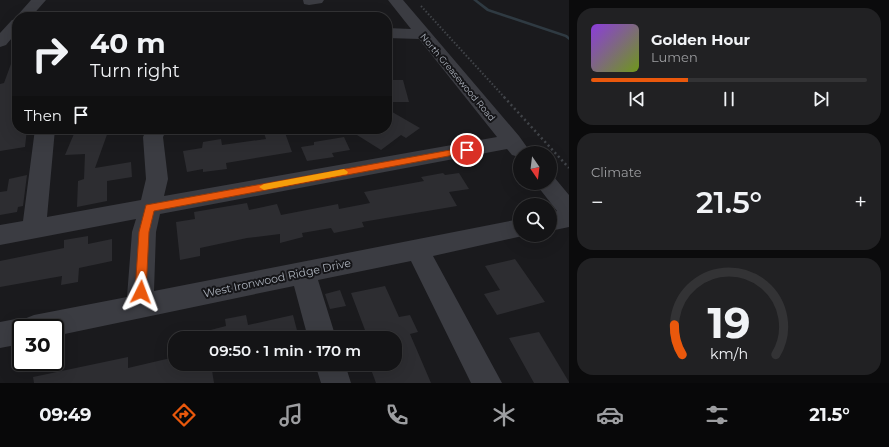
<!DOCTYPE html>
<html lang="en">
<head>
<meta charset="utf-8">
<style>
	body { margin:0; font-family:Montserrat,sans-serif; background:#212123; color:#f1f3f6; height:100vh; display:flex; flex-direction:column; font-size:15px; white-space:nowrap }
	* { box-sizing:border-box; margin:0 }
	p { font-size:13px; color:#9d9ea1 }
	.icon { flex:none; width:22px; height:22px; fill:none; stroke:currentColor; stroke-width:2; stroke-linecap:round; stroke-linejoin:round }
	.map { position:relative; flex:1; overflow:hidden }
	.drawer { display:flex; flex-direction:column; gap:8px; padding:8px; background:#0b0b0c; width:320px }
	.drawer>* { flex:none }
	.guide { position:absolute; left:12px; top:12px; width:380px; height:122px; border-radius:16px; box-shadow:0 4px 16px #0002,0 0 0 1px #333335; background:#141416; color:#f1f3f6; overflow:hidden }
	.needle { width:26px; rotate:166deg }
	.buttons { position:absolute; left:513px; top:146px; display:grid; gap:8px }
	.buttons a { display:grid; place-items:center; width:44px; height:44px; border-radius:50%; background:#141416; box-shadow:0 4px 16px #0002,0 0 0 1px #333335; font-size:20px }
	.speed { position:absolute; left:12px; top:319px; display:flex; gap:8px; font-size:20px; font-weight:700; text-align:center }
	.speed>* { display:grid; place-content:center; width:52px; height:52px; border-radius:50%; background:#141416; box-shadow:0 4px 16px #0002,0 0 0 1px #333335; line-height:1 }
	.speed .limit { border:2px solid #111; border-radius:6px; background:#fff; color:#111 }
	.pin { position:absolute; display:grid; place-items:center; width:34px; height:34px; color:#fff; margin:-17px; border:2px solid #fff; border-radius:50%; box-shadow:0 1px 4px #0007 }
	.me { position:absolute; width:44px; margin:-22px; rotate:3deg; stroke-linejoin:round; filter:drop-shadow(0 0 3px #0008) }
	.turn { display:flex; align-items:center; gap:14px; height:84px; padding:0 12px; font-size:18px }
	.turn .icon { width:52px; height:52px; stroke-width:2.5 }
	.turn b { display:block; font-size:28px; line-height:34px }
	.then { display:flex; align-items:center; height:38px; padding:0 12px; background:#0003; gap:8px; font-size:15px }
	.big { font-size:30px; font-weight:600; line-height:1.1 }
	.drawer .widget { flex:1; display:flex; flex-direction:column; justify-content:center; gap:6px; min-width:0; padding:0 14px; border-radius:16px; background:#212123 }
	.drawer .dial { align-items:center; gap:0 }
	.dial svg { height:104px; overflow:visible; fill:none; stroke:#333335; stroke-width:7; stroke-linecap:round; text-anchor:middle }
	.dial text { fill:#f1f3f6; stroke:none }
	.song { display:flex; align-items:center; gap:12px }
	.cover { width:48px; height:48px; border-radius:6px; background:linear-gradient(135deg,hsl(270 70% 55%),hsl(80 70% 35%)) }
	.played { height:4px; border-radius:2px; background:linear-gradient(90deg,#ea580c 35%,#333335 35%) }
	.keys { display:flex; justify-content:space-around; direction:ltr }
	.heat { display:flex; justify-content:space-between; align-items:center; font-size:22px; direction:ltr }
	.trip { position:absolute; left:168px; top:331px; width:234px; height:40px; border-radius:16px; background:#141416; box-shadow:0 4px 16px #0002,0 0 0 1px #333335; font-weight:600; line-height:40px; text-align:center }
	.tabs { display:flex; height:64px; justify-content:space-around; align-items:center; background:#080809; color:#9d9ea1 }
	.tabs .icon { width:28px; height:28px }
	.tabs .selected { color:#ea580c }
	.tabs b { font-size:18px; color:#f1f3f6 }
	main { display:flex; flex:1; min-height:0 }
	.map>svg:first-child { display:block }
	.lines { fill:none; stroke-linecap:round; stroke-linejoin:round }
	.stream { fill:#2f3a42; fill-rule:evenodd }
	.building { fill:#2d2d31 }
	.path-far1 { stroke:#414449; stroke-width:2; stroke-dasharray:1.5 2; stroke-linecap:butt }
	.path { stroke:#414449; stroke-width:2.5; stroke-dasharray:2 3; stroke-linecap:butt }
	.minor { fill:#3b3c42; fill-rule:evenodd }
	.route { fill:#ea580c; stroke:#983908 }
	.slow { fill:#f59e0b }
	.labels { text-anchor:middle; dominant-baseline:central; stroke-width:4; stroke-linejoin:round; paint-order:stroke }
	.far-street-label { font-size:9px; fill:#acb2bc; stroke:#151518 }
	.street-label { font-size:11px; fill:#acb2bc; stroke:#151518 }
</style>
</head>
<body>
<main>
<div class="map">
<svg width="569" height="383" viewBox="0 0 569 383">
	<rect width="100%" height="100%" fill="#1a1a1d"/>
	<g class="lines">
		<path class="stream" d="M473,0H477L489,9L567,35L569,37V40L565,37L487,11Z"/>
	</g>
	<path class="building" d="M15,53H17V129H27L25,147L0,151V84L4,83Z
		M387,80H403L409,102H387Z
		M387,109L420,128L406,138L401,135L381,150L357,135L387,130Z
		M76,129H109L95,168L131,162L132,177L107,181V201L77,207L78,181L84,179L85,154L65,155Z
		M284,130L292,152L226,163L227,169L203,172V169L187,172L183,151L202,148L203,142L221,139L222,145L266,139L264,133Z
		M344,137L350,150L332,153L334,157L307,161L301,147L314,145V142Z
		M443,173L445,175L459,173L469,189L449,192L457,206L362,222L364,227L334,233L331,228L302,233L303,237L280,243V234L247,238L200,248V256L180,260L176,222L195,219L194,212L247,203L249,210L277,204L281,215L338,204L339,209L370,203L364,192L424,181L421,177Z
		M27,175L23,206L18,207L17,212L0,215V192L7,191L9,179Z
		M88,236V244L112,239V261L79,268L78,282L61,285L62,276L0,287V261L64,248V240Z
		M515,259L545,302L497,315L484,294L500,290L485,266Z
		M385,286L399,317L410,315L418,332L410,334L431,383H376L369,364H395V338H368L351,293Z
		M340,290L346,306L330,309L325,294Z
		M246,315L248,325L293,315L299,338H200L199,333L226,326L225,319Z
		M539,332L569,382V383H534L509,338Z
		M128,357V368L175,357V364H211L214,383H34L33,377Z"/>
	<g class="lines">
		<path class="path-far1" d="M421,6L505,98"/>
		<path class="path" d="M504,97L569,168"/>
		<path class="minor" d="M31,0H46L31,17H17V32L6,45L0,47V33L12,20L17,19L16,17Z
			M303,0H324L322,3L309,5L304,4Z
			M388,0H403L519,136L529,150L527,153H520L519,157L512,155L507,149L160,214L156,232L154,291L520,219V235H527L433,256L502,383H471L411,261L318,280L336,338H308L294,286L55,336V328H21V344L0,348V322L21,318L24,319L34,315L127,297L132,232L136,219L0,245V225L23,221L35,129H55L47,217L141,200L146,179L143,137L147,129H167L163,137L168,179L164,196L497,137L419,39L387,38V28L411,29Z
			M550,176L554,177L569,195V227L550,231V213L557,211L535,183H550Z
			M315,364H345L351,383H321Z"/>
	</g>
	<path class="route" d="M467,147L471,150L470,152L154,211L149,232L146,292L144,295L141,297L137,295L135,292L139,232L146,205Z"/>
	<path class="slow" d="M344,169L348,172L347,174L264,190L259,187L264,184Z"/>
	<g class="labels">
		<g class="far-street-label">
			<text transform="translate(458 77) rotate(50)">North Greasewood Road</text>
		</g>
		<g class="street-label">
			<text transform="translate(277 278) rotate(-12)">West Ironwood Ridge Drive</text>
		</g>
	</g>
</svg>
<div class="buttons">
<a><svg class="needle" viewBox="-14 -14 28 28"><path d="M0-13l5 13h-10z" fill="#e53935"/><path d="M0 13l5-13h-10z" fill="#9d9ea1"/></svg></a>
<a><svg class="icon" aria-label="search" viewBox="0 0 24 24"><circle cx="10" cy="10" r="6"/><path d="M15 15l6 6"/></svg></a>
</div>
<div class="speed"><div class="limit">30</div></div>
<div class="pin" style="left:467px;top:150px;background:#d93025"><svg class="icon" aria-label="arrive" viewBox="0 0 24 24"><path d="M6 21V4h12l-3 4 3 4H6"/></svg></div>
<svg class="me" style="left:141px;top:292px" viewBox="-20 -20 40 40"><path d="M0-17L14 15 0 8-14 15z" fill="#ea580c" stroke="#fff" stroke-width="4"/></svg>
<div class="trip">09:50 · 1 min · 170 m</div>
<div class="guide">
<div class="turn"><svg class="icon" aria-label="right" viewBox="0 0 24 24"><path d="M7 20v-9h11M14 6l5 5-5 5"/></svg><div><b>40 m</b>Turn right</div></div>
<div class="then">Then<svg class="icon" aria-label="arrive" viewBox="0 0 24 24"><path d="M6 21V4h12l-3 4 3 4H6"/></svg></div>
</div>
</div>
<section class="drawer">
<div class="widget">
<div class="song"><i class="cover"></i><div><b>Golden Hour</b><p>Lumen</p></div></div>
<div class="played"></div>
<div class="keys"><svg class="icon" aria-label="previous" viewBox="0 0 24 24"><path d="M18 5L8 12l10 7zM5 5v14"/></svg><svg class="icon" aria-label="pause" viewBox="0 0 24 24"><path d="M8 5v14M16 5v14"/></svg><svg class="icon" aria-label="next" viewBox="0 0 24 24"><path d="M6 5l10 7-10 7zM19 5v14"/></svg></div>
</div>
<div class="widget"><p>Climate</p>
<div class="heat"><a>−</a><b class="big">21.5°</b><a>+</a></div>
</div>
<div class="widget dial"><svg viewBox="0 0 100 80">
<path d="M14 69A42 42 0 1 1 86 69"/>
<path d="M14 69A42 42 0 0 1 8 46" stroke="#ea580c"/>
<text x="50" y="56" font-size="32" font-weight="700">19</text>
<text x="50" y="72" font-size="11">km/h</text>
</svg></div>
</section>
</main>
<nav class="tabs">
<b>09:49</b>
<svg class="icon selected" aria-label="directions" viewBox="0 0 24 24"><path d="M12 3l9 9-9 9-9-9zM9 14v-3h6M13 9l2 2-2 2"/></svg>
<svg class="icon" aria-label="music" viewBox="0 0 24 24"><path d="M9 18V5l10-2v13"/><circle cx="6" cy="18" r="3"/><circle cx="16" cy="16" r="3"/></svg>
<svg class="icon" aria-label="phone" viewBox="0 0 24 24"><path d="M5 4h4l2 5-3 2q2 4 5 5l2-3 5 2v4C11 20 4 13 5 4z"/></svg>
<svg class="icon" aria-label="climate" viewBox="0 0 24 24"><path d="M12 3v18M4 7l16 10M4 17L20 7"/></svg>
<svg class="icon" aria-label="car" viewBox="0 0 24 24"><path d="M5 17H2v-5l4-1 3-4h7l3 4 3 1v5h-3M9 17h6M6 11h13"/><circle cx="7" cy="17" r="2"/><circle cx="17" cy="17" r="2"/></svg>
<svg class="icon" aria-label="filters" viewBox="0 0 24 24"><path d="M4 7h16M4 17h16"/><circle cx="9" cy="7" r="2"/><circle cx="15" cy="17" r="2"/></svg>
<b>21.5°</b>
</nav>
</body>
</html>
